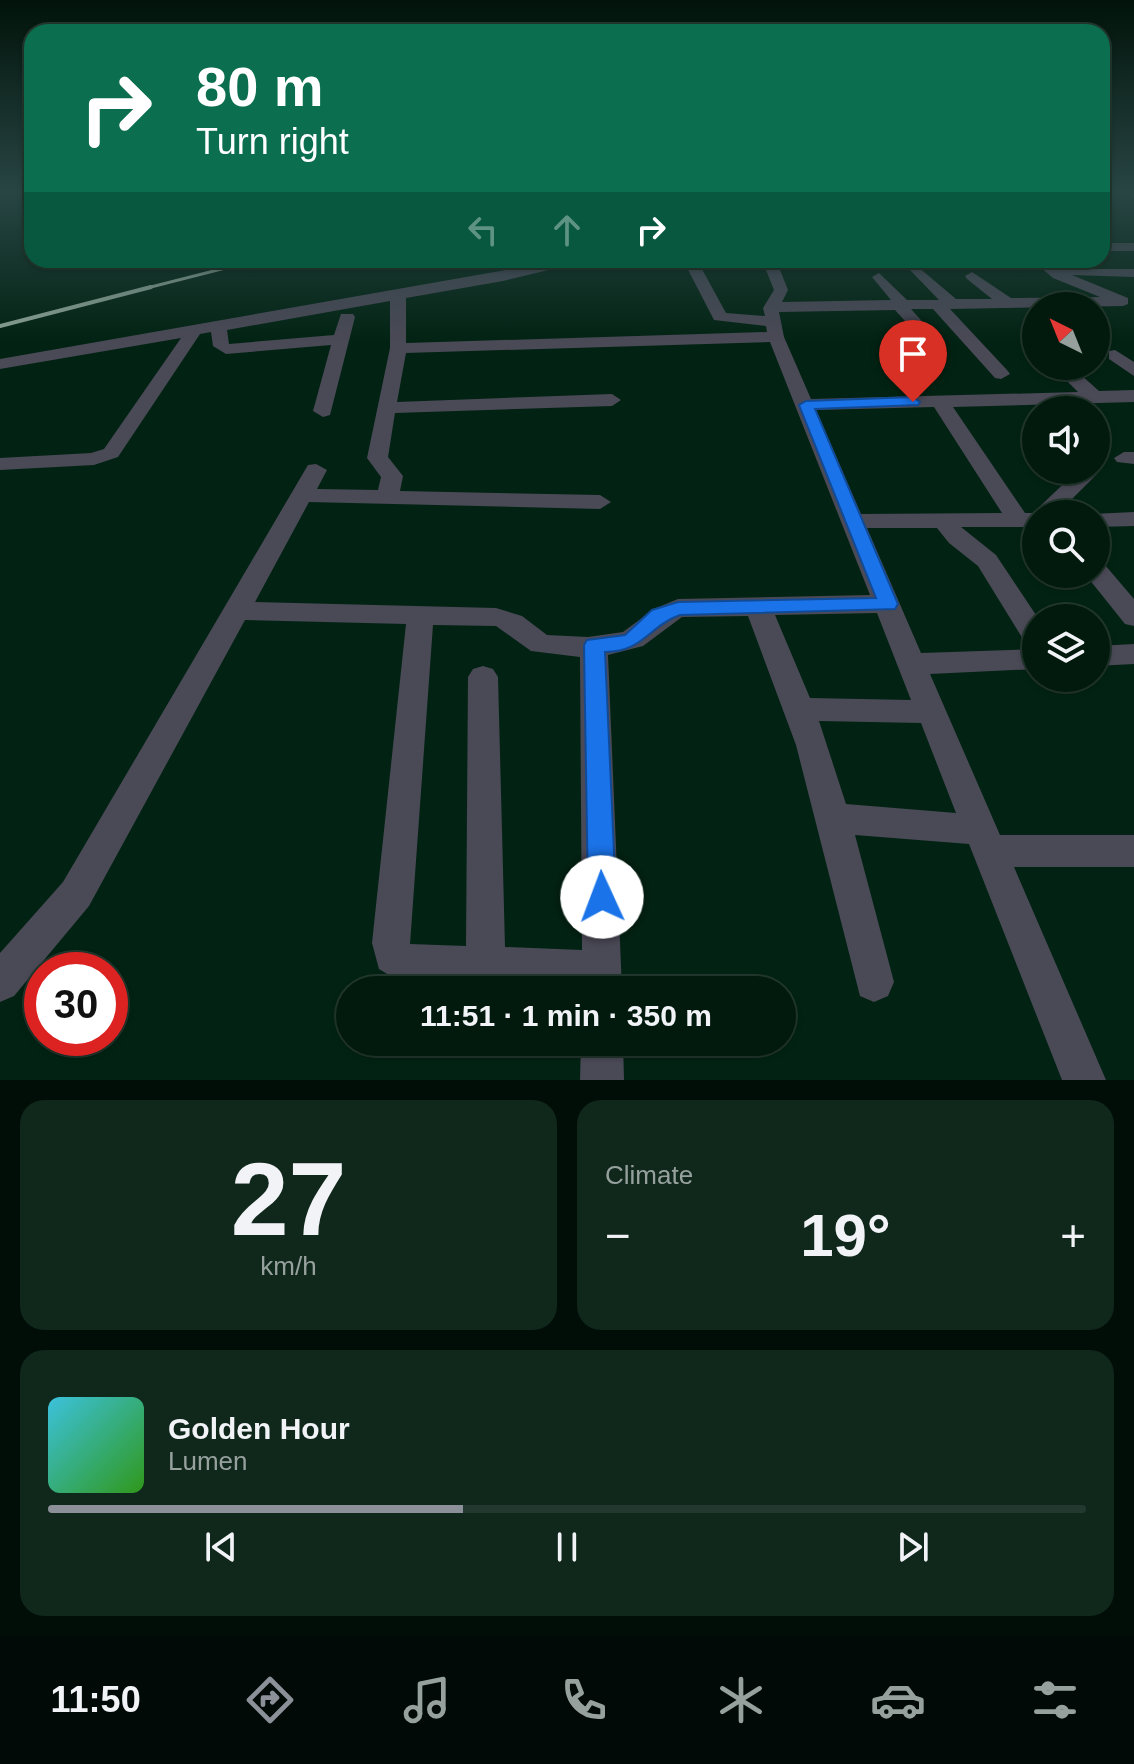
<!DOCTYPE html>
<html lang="en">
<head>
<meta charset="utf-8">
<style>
	body { margin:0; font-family:Helvetica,sans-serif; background:#10271c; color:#f1f3f6; height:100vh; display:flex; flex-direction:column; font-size:30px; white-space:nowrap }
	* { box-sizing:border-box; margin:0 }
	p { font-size:26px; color:#96a19e }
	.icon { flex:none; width:44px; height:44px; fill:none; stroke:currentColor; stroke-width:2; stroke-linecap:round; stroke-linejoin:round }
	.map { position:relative; height:1080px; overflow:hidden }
	.panel { display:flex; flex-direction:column; gap:20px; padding:20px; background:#010e08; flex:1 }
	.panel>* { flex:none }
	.guide { position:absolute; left:24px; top:24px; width:1086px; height:244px; border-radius:24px; box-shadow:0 2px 6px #0004,0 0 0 2px #23382e; background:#0b6e4f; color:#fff; overflow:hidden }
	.needle { width:52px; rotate:317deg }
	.controls { position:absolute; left:1022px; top:292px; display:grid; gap:16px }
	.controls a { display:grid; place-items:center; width:88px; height:88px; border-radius:50%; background:#021a0e; box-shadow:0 2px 6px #0004,0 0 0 2px #23382e; font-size:40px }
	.speed { position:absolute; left:24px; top:952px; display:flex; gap:16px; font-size:40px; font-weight:700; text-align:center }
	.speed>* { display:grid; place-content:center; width:104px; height:104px; border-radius:50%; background:#021a0e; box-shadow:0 2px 6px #0004,0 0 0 2px #23382e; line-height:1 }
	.speed .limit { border:12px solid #d22; background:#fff; color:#111 }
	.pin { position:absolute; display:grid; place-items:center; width:68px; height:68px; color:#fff; margin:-82px -34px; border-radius:50% 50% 50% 0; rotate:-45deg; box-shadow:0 0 8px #0007 }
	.pin .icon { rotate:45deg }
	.me { position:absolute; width:88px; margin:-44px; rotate:358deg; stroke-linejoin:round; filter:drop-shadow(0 0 6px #0008) }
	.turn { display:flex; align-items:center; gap:28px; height:168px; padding:0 40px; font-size:36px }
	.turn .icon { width:104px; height:104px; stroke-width:2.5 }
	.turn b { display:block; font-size:56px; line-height:68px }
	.lanes { display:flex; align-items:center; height:76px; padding:0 40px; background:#0003; justify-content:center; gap:40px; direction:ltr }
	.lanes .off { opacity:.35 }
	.big { font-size:60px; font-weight:800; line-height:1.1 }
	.panel .widget { flex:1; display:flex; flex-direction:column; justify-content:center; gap:12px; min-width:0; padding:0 28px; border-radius:24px; background:#10271c }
	.panel .dial { align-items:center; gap:0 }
	.dial b { font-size:104px; line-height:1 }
	.song { display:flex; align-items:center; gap:24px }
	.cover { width:96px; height:96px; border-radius:12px; background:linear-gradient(135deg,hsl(190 70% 55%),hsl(110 70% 35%)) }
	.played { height:8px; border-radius:4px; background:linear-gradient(90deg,#8c9099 40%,#23382e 40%) }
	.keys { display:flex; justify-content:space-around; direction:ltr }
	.heat { display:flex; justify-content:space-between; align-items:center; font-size:44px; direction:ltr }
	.panel .tiles { flex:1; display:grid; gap:20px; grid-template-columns:1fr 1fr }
	.widget:last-child { grid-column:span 2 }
	.trip { position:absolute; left:336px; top:976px; width:460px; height:80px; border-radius:40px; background:#021a0e; box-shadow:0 2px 6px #0004,0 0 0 2px #23382e; font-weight:800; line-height:80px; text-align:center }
	.dock { display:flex; height:128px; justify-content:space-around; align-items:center; background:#010a06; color:#96a19e }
	.dock .icon { width:56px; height:56px }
	.dock .active { color:#8c9099 }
	.dock b { font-size:36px; color:#f1f3f6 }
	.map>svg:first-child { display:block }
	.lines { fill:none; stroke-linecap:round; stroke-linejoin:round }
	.minor { fill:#4a4956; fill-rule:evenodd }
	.rail-far1 { stroke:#8da497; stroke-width:3 }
	.rail { stroke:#8da497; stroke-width:4 }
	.route { fill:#1a73e8; stroke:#114b97; stroke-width:2 }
</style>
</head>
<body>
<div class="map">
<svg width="1134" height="1080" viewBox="0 0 1134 1080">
	<rect width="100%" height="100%" fill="#022313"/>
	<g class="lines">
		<path class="minor" d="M1123,192H1134V198Z
			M1102,243H1134V251H1102Z
			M563,260H590L503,281L406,298V343L767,332L766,326L714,320L683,260H697L726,313L765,316L763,308L774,290L762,260H776L788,290L782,302L891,300L872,277L879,273L907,300H939L910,270L917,266L956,299H992L967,279L965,276L972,272L1011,298L1100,297L1053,278L1032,260H1048L1059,269H1134V277L1072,275L1128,298V304L1123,306L950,309L1007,370L1010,374L1001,379L995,378L933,309H911L929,329L921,334L915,332L895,310L779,312L784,337L811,399L1078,392L1052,366H1071L1099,391L1134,390V402L953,407L1025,513H1033L1078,470H1094L1097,474L1057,514H1036V527H961L996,555L1038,618L1036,647L1026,644L978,566L949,543L937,528H867L921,653L1036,649V669L930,674L1000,835H1134V867H1014L1106,1080H1062L969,844L855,835L894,982L888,996L874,1002L860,996L796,745L748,616L682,617L643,646L608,655L622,990L402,983L379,969L372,943L406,624L245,620L89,906L14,996L0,1002V953L63,882L308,465L316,464L327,470L317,489L378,490L381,477L367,458L390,348V301L227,330L229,344L334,335L341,314H353L355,317L330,415L323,417L313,411L331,345L226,354L213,346L211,332L200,334L118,457L94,465L0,470V458L91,453L104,449L181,338L0,369V359ZM770,342L870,595L678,599L654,609L623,632L588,637L547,635L522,616L496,608L255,602L309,502L600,509L611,502L600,495L400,491L403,476L388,457L395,413L612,406L621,400L612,394L397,402L406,353ZM934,407L1002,513L861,514L816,410ZM877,613L911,700L810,698L775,615ZM433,625L496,626L531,651L580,657L582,950L505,947L498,677L493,669L483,666L473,669L468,677L466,946L410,944ZM819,721L921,723L956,813L846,804Z
			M1028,330L1036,334V348L1020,335Z
			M1115,350L1134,362V376L1109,359V351Z
			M1124,452H1134V464L1117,462L1114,458Z
			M1134,512V526L1096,527V514H1092Z
			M1096,563L1105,565L1134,599V626L1125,624L1085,574H1096Z
			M1134,644V664L1096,666V646Z
			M581,1042H623L624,1080H580Z"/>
		<path class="rail-far1" d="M143,289L257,260"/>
		<path class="rail" d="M0,326L151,287"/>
	</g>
	<linearGradient id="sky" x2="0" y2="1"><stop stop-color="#01130a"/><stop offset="0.56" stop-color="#284544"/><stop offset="1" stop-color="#284544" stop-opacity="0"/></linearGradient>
	<rect width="1134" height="343" fill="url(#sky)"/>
	<path class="route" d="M913,397L920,402L918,405L815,409L898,604L895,609L680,615C649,626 643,652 605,652L616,897L612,906L602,910L592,906L588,897L584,645L587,640L625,635L652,610L678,602L876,598L799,405L806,401Z"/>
</svg>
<div class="controls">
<a><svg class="needle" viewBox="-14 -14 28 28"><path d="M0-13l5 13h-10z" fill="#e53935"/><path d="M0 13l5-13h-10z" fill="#96a19e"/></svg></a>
<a><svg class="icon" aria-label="sound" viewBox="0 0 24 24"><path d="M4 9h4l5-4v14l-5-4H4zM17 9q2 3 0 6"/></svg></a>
<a><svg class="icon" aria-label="search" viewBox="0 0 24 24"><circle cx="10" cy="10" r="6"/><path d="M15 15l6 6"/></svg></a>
<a><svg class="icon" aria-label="layers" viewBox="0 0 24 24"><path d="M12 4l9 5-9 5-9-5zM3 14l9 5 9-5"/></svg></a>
</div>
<div class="speed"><div class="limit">30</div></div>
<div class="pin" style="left:913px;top:402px;background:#d93025"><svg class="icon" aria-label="arrive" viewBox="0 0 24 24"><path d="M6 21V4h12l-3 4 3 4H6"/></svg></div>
<svg class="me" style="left:602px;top:897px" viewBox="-20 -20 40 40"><circle r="19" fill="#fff"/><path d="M0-13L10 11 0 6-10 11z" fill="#1a73e8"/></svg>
<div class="trip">11:51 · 1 min · 350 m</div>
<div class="guide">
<div class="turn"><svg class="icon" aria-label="right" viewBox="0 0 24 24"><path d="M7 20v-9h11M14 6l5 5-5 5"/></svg><div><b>80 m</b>Turn right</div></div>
<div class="lanes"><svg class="icon off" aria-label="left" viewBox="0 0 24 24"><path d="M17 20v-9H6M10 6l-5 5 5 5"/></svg><svg class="icon off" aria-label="ahead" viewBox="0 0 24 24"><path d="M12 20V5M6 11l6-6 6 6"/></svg><svg class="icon" aria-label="right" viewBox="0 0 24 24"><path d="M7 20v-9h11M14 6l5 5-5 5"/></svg></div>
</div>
</div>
<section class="panel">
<div class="tiles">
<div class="widget dial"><b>27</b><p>km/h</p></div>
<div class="widget"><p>Climate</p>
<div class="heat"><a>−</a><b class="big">19°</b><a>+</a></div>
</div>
<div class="widget">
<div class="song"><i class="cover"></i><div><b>Golden Hour</b><p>Lumen</p></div></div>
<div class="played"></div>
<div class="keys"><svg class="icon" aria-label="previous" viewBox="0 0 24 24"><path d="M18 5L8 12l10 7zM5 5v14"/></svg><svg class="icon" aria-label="pause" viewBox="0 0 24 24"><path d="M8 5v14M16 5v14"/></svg><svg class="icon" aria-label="next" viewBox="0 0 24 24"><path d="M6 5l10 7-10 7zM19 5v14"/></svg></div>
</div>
</div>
</section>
<nav class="dock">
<b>11:50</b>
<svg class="icon active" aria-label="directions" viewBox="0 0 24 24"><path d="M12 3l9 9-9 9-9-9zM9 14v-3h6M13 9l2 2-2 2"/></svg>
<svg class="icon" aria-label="music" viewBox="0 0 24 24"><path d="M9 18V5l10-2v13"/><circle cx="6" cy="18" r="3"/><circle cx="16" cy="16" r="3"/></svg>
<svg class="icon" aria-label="phone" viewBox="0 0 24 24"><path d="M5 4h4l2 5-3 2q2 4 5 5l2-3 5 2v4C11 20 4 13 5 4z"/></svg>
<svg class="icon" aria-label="climate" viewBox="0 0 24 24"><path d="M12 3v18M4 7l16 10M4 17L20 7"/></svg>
<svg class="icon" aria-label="car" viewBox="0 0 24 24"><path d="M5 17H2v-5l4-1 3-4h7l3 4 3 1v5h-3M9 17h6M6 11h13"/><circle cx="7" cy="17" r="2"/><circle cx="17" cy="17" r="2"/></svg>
<svg class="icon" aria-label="filters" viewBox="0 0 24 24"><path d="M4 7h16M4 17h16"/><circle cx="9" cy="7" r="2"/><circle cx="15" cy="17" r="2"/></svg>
</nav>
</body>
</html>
